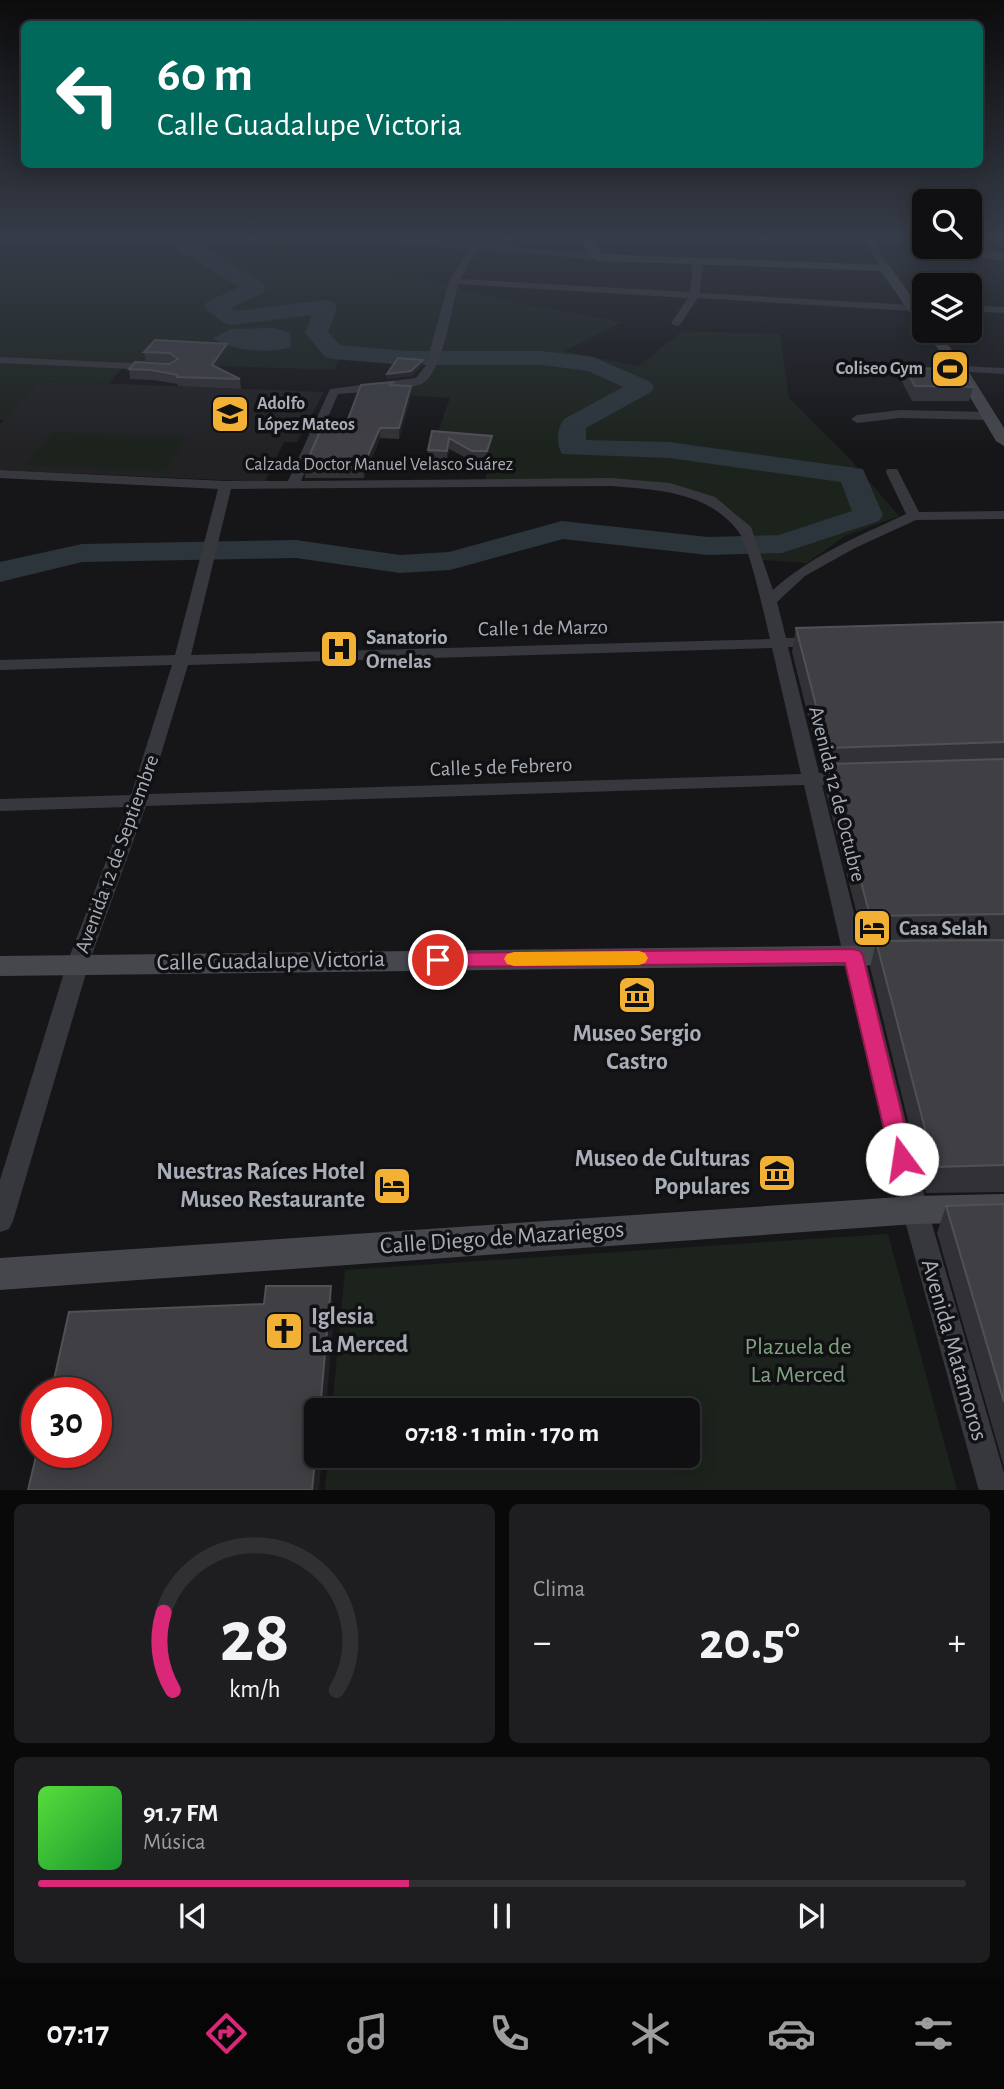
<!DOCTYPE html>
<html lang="es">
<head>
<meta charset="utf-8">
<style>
	body { margin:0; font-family:"Alegreya Sans",sans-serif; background:#1e1e20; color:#f1f3f6; height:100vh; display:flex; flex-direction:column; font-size:26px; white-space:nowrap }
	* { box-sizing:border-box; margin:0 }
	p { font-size:23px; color:#9c9d9f }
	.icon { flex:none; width:38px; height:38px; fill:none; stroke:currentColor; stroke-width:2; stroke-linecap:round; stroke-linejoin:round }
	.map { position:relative; height:1490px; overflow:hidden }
	.sheet { display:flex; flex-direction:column; gap:14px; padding:14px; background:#09090a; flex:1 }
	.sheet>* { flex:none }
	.guide { position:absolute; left:21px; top:21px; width:962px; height:147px; border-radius:10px; box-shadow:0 4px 18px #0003,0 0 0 2px #303032; background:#00695c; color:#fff; overflow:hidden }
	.fabs { position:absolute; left:912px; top:189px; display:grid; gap:14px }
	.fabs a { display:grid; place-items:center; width:70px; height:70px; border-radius:10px; background:#101012; box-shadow:0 4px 18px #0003,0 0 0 2px #303032; font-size:35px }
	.speed { position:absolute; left:21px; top:1377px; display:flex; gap:14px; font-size:35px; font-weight:700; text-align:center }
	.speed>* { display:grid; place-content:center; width:91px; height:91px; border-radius:50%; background:#101012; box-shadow:0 4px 18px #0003,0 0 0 2px #303032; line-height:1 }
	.speed .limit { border:10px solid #d22; background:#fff; color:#111 }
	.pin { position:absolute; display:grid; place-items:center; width:60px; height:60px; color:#fff; margin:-30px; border:4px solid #fff; border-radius:50%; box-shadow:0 2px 7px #0007 }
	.me { position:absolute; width:77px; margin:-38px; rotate:346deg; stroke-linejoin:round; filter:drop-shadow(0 0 5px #0008) }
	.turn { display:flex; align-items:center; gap:24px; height:147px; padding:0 21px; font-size:32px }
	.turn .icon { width:91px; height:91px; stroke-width:2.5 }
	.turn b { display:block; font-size:49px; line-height:60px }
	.big { font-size:52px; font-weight:600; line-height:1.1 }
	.sheet .widget { flex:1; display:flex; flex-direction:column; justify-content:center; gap:10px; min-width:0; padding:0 24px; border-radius:10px; background:#1e1e20 }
	.sheet .dial { align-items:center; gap:0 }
	.dial svg { height:182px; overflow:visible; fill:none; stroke:#303032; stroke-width:7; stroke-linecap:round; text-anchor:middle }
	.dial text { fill:#f1f3f6; stroke:none }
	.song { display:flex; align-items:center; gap:21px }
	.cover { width:84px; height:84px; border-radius:10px; background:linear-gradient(135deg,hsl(110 70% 55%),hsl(130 70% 35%)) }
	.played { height:7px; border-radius:4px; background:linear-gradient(90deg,#db2777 40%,#303032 40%) }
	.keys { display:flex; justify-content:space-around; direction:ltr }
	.heat { display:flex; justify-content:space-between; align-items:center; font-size:38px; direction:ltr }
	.sheet .tiles { flex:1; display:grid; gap:14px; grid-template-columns:1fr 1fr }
	.widget:last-child { grid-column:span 2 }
	.trip { position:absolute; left:304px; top:1398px; width:396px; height:70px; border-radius:10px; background:#101012; box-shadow:0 4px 18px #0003,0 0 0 2px #303032; font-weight:600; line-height:70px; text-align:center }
	.tabs { display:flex; height:112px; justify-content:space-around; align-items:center; background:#060607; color:#9c9d9f }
	.tabs .icon { width:49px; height:49px }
	.tabs .current { color:#db2777 }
	.tabs b { font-size:32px; color:#f1f3f6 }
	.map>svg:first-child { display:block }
	.built { fill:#222225 }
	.green { fill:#1c231d }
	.water { fill:#2c353c }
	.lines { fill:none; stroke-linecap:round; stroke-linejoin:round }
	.river { fill:#2c353c; fill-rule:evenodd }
	.minor { fill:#37383d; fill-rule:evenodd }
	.secondary { fill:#45474d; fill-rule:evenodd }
	.wall { fill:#323236 }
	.shaded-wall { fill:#212124 }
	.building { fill:#3f3f44; stroke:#4f5156; stroke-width:2 }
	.route { fill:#db2777; stroke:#8e194d; stroke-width:2 }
	.slow { fill:#f59e0b }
	.labels { text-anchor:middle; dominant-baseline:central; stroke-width:7; stroke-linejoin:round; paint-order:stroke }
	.far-poi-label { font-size:18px; font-weight:bold; fill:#a8adb8; stroke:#111113; text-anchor:end }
	.far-street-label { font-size:18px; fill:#a8adb8; stroke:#111113 }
	.street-label { font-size:21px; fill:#a8adb8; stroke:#111113 }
	.poi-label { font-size:21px; font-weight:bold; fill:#a8adb8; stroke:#111113; text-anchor:start }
	.near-street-label { font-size:24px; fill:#a8adb8; stroke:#111113 }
	.near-poi-label { font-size:24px; font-weight:bold; fill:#a8adb8; stroke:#111113; text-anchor:end }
	.near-park-label { font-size:24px; fill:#7fa381; stroke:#111113 }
</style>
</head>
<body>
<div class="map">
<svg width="1004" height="1491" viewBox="0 0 1004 1491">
	<rect width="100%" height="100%" fill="#161618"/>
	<path class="built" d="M40,381L324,392L297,442H284L265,482L0,470V424Z"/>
	<path class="green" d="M0,240H223L224,245L362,265L517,303L622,322L564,351L638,366L683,331L780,334L789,398L849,458L899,516L845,536L807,563L761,560L751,529L734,512L713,499L672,486L485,484L491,443L434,442L450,398L399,395L402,386L426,379L437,364L340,358L334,370L127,363L108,384L40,381L4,420H0Z
		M53,432L187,437L164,471L24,465Z
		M888,1234L957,1490H325L328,1456H688V1410H332L345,1270Z"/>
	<path class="water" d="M274,328L290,333L291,347C271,354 229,351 213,338L231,329Z"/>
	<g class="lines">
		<path class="river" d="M182,240H204L199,245L263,283L266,288L263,293L231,308L236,311L326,300L334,302L337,307L328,332L340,345L406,351H542L593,357L651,382L654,387L651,392L586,428V440L669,442L863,469L883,515L879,521L782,553L708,555L563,539L450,570L400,573L296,558L82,562L0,582V562L82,544L296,540L400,555L449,552L562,521L708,537L779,535L852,511L841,482L669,458L562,454C556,445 557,428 564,419L623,387L588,371L542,365H406L333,359L325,357L305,333L312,315L232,325L224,323L204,307L207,302L239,287L179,250L176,246Z"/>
		<path class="minor" d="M396,240H431L599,254L604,257L599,260L478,249L460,279L690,292L693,262L698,259L703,262L700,293L912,305L917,308L912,311L698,298L680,325L676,326L671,323L688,298L458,284C452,308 443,367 425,382C412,391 356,392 338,394L301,481L611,478L670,483L715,497L751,527L773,590C812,555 859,536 906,514L886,472L887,469H897L919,512L1004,511V519L916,520L855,548L805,576L777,602L786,638L815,637L823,642L815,647H788L819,773L850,772L859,778L850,784L822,785L928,1210L1004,1473V1491H979L902,1210L804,785L146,806L89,963L13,1221L9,1229L0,1232V1180L67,963L127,807L0,811V799L131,795L172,665L0,670V660L175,655L218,489L0,478V470L225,481H288L330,389L416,378L426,365L449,281L469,249L400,243ZM611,486C657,490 707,491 738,531C749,544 765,618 770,639L191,655L231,489ZM772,648L801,774L149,794L188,665Z
			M865,240H873L890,268L888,270H882Z
			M970,305L1004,307V313L970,311Z
			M0,357L153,364L159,367L153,370L0,363Z
			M960,366L1004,368V374L956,371L954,369Z
			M900,410L990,412L996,416L990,420L900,418L857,423L851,419L857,415Z"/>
		<path class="secondary" d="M580,240H592L602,254L889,265L924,314V327L919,326L881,271L599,261L595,260Z
			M895,240L924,241V247H927H924Z
			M938,247H964L1004,253V261L944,250Z
			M924,330L937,331L967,369L1004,428V446L996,441L954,370Z
			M903,945L913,948L917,955L913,962L903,965L0,976V956Z
			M1004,1194V1222L915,1224L0,1290V1258L915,1196Z"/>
	</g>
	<path class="wall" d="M227,344L228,353L218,368L240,379L241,389L178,386V384L153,380L130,379L129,369L172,363L146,361L144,352Z
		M905,368L973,387L969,401H912L902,382Z
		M393,382V385L411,386V396L399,439L380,438L364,478H305L304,468L345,427Z
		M432,431L492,446L487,462L472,461L449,449L447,461H428V450Z
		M1004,622V1192L926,1193L870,967L876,942H864L825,789L828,772H822L792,652L796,628Z
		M1004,1204V1467L937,1233L946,1206Z"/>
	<path class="shaded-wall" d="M227,344L228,353L213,375L212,365Z
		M423,360V365L412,376L387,379V374Z
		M411,386V396L399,439V428Z
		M380,428V438L364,478L363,467Z
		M492,436V446L487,462V451Z
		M449,438V449L447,461V451Z
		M331,1286L334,1312L326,1410H320Z
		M317,1441V1456H322L319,1490H312Z"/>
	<path class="building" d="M155,340L227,344L212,365L240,379L177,377L178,375L151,370L129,369L135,362L169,364L178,359L170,353L144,352Z
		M398,358L423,360L411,371L387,374Z
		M905,368L962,369L973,387L915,386Z
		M393,382L390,385L411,386L399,428H380L363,467L304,468L322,427H345L361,385Z
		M432,431L492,436L487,451H472L449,438L447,451L428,450Z
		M1004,622V742L827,748L796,628Z
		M1004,759V914L870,916L830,764Z
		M1004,940V1165L935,1167L876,941Z
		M1004,1204V1402L946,1206Z
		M266,1286H331L320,1410H317V1441L312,1490H28L37,1452H96V1393H51L69,1312L264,1304Z"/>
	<linearGradient id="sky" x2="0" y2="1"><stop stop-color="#0c0c0d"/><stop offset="0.53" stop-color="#363c48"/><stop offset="1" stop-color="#363c48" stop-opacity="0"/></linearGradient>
	<rect width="1004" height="449" fill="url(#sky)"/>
	<path class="route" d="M853,949L860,951L863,956L913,1159L910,1166L902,1169L894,1166L891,1159L845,963L438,967L431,965L428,960L431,955L438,953Z"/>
	<path class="slow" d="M639,951L645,953L648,958L645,963L639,965L514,966L507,964L504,959L507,954L514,952Z"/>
	<defs>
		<symbol id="stadium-square" viewBox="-11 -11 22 22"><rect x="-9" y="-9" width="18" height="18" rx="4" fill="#f2b134" stroke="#111113"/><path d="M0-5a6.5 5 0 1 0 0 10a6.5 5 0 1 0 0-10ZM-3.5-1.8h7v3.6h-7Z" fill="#111"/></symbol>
		<symbol id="school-square" viewBox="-11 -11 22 22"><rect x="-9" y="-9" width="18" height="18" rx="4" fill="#f2b134" stroke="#111113"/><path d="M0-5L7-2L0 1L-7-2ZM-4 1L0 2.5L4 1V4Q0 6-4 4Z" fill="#111"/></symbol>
		<symbol id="hospital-square" viewBox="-11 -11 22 22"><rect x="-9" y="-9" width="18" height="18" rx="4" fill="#f2b134" stroke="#111113"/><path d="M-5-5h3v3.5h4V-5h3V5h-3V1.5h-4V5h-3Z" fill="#111"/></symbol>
		<symbol id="hotel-square" viewBox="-11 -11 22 22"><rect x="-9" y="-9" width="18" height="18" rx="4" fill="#f2b134" stroke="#111113"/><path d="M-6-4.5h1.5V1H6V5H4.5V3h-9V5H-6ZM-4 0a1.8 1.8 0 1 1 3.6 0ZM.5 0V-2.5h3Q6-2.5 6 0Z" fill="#111"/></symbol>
		<symbol id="museum-square" viewBox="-11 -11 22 22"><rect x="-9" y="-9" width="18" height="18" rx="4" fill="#f2b134" stroke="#111113"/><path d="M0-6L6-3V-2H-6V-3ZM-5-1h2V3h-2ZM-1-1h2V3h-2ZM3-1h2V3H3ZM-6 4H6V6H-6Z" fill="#111"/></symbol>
		<symbol id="church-square" viewBox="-11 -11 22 22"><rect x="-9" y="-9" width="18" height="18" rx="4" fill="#f2b134" stroke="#111113"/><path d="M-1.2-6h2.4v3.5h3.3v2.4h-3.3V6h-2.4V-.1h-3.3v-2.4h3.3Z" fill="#111"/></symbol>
	</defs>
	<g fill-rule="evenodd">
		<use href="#stadium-square" x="928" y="347" width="44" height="44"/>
		<use href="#school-square" x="208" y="392" width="44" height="44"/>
		<use href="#hospital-square" x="317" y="627" width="44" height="44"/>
		<use href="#hotel-square" x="850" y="906" width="44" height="44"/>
		<use href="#museum-square" x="615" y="973" width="44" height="44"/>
		<use href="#museum-square" x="755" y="1151" width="44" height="44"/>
		<use href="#hotel-square" x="370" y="1164" width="44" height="44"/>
		<use href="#church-square" x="262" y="1309" width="44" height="44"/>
	</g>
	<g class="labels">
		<g class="far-poi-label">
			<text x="923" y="369">Coliseo Gym</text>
			<text x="257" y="404" text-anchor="start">Adolfo<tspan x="257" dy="21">López Mateos</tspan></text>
		</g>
		<g class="far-street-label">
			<text x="379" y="465">Calzada Doctor Manuel Velasco Suárez</text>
		</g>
		<g class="street-label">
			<text transform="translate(543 628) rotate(-1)">Calle 1 de Marzo</text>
			<text transform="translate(501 767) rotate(-2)">Calle 5 de Febrero</text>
			<text transform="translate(837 794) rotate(76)">Avenida 12 de Octubre</text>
			<text transform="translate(117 854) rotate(-70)">Avenida 12 de Septiembre</text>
		</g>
		<g class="poi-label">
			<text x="366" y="637">Sanatorio<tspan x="366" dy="24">Ornelas</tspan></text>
			<text x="899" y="928">Casa Selah</text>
		</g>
		<g class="near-street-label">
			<text transform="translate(271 961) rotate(-1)">Calle Guadalupe Victoria</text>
			<text transform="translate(502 1238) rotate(-4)">Calle Diego de Mazariegos</text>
			<text transform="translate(954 1350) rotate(74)">Avenida Matamoros</text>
		</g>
		<g class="near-poi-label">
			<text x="637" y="1034" text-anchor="middle">Museo Sergio<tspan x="637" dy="28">Castro</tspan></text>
			<text x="750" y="1159">Museo de Culturas<tspan x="750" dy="28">Populares</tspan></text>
			<text x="365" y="1172">Nuestras Raíces Hotel<tspan x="365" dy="28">Museo Restaurante</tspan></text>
			<text x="311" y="1317" text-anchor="start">Iglesia<tspan x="311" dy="28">La Merced</tspan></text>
		</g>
		<g class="near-park-label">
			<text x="798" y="1347">Plazuela de<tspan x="798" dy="28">La Merced</tspan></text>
		</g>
	</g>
</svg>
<div class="fabs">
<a><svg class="icon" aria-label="search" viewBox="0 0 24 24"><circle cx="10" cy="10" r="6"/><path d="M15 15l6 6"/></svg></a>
<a><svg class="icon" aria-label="layers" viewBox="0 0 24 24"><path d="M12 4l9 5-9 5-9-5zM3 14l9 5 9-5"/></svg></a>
</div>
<div class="speed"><div class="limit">30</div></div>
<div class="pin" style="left:438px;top:960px;background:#d93025"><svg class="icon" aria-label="arrive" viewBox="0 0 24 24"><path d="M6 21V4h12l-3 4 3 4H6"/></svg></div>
<svg class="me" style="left:902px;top:1159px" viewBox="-20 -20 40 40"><circle r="19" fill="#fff"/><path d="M0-13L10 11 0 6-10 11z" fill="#db2777"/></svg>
<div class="trip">07:18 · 1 min · 170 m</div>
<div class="guide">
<div class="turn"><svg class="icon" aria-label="left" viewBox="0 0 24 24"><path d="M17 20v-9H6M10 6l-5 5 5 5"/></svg><div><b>60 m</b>Calle Guadalupe Victoria</div></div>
</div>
</div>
<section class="sheet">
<div class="tiles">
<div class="widget dial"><svg viewBox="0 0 100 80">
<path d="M14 69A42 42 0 1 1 86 69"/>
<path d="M14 69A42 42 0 0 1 10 35" stroke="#db2777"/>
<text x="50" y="56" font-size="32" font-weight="700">28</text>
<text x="50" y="72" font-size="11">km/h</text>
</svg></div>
<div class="widget"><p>Clima</p>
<div class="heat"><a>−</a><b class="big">20.5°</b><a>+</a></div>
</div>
<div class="widget">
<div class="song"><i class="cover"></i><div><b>91.7 FM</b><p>Música</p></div></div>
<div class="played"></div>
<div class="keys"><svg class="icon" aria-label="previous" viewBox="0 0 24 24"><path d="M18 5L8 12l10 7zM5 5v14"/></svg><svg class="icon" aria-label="pause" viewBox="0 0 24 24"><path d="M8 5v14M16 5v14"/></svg><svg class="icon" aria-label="next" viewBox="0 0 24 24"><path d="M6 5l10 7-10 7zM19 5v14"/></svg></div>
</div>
</div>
</section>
<nav class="tabs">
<b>07:17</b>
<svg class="icon current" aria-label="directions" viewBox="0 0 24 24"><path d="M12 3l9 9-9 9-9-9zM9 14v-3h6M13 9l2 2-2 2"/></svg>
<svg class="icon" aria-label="music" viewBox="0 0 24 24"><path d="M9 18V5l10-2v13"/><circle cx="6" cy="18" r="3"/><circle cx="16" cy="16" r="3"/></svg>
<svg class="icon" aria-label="phone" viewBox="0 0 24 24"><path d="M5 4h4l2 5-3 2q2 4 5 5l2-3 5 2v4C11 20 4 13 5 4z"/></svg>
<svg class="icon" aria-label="climate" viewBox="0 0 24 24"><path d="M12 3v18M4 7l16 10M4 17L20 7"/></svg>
<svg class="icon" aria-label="car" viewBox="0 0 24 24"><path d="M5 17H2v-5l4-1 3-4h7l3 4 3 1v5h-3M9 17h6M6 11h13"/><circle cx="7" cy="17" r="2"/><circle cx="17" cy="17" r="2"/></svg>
<svg class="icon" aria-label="filters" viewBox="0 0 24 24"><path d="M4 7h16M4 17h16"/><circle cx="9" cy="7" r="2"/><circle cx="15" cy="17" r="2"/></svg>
</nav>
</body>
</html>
